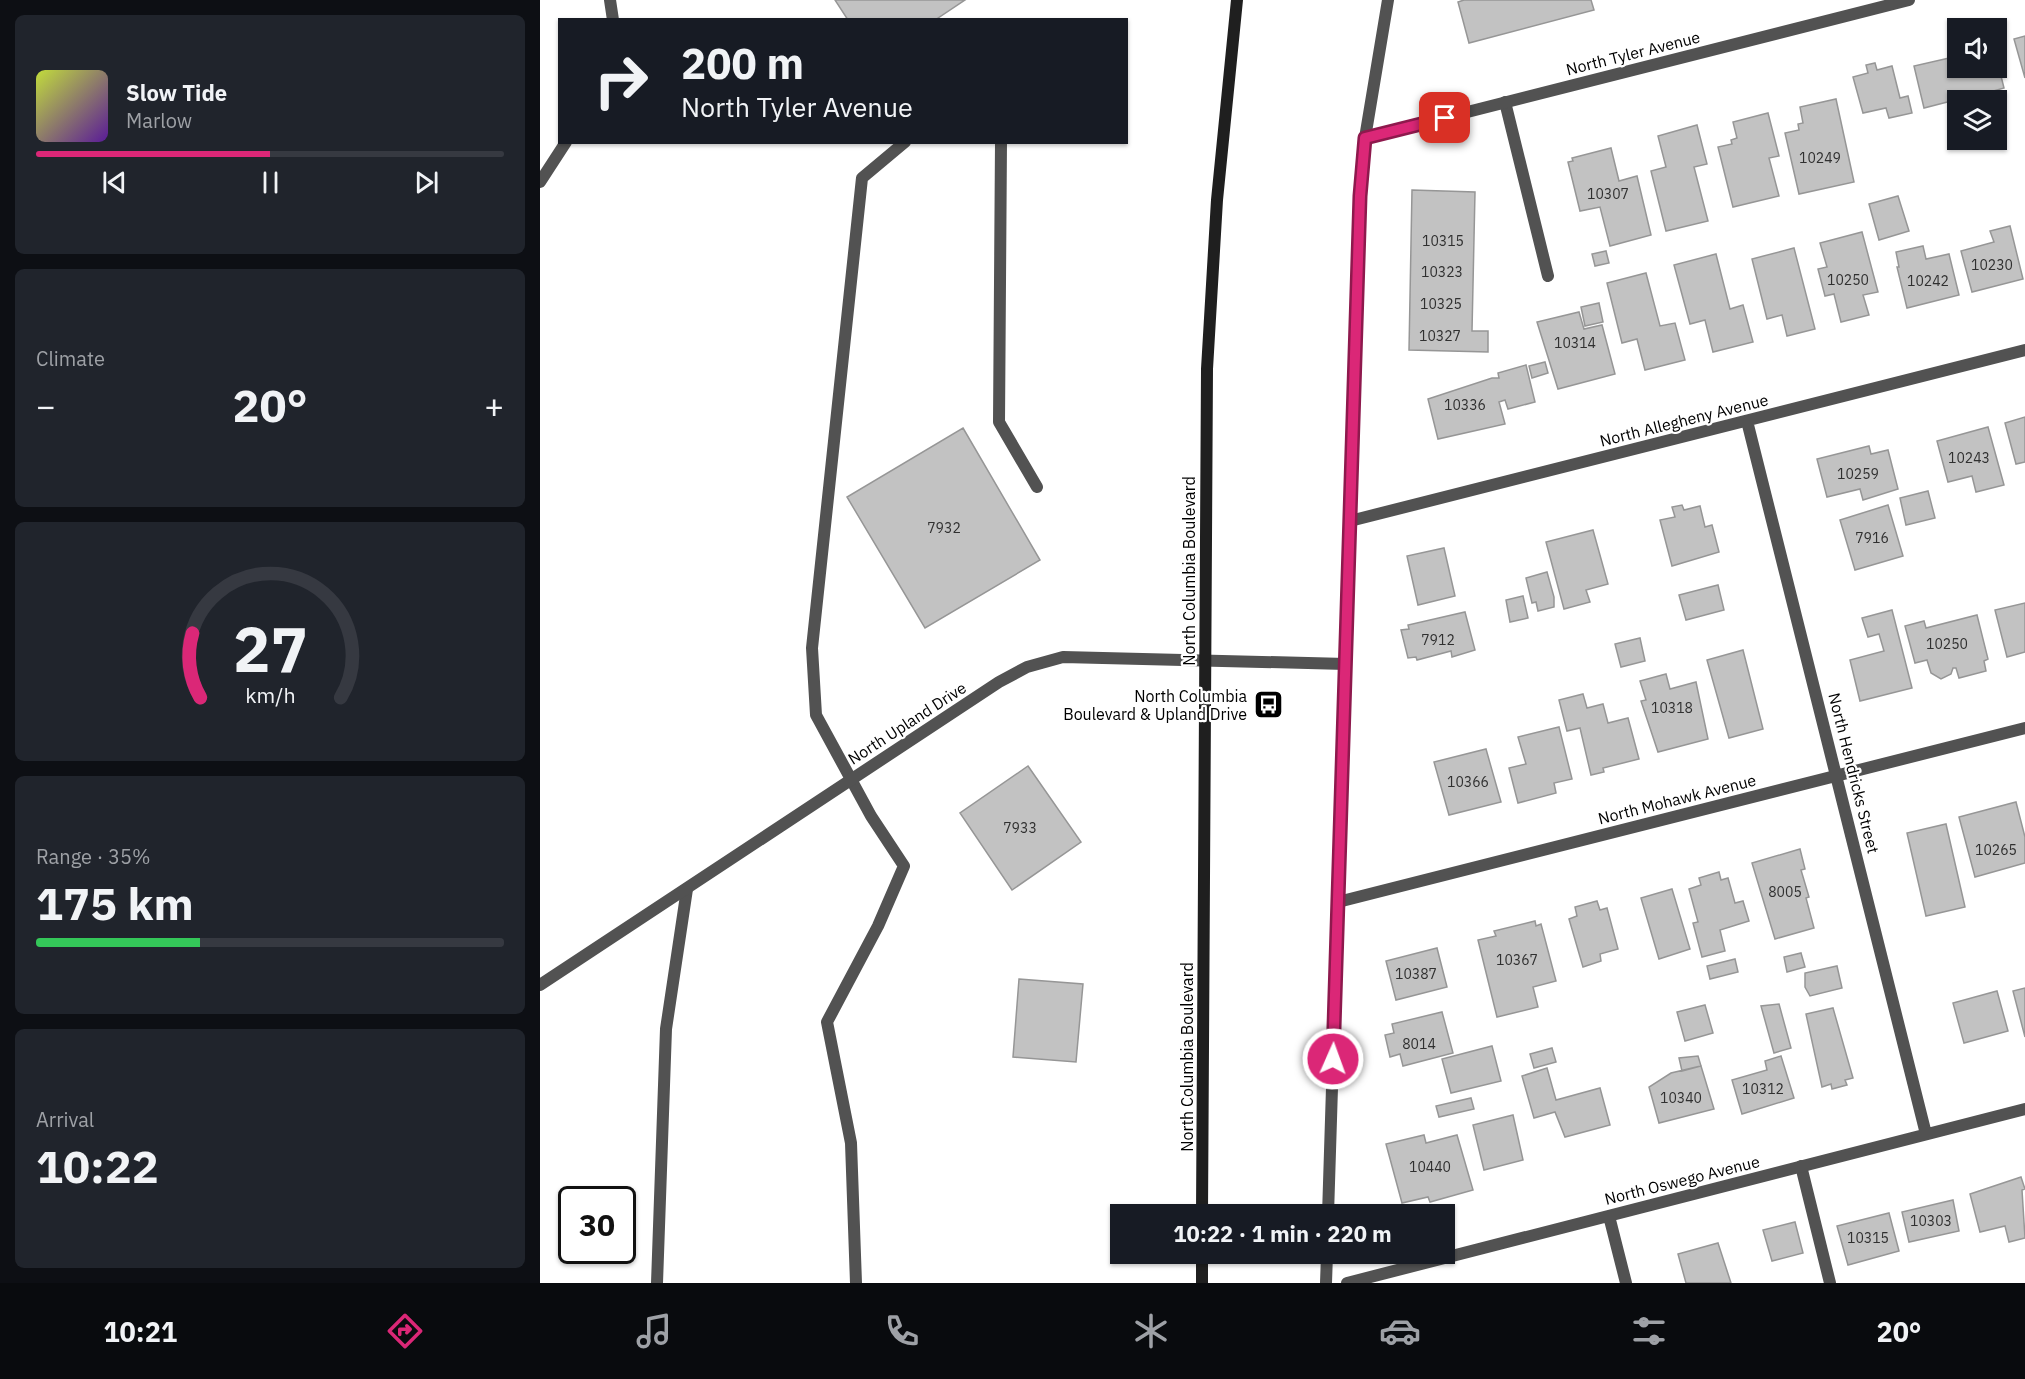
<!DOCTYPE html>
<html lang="en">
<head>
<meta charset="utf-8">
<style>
	body { margin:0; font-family:"IBM Plex Sans",sans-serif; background:#20242c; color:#f1f3f6; height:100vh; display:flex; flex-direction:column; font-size:22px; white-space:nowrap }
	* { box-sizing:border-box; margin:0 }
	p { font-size:20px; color:#9ea1a6 }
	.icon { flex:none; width:33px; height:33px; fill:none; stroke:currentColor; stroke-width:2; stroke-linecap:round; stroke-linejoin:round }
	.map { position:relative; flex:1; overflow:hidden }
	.drawer { display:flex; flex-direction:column; gap:15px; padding:15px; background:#0d0f14; width:540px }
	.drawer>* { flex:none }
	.top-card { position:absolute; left:18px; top:18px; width:570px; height:126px; border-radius:0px; box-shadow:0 2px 4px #0004; background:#171b24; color:#f1f3f6; overflow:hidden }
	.controls { position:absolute; left:1407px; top:18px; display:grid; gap:12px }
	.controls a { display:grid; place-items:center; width:60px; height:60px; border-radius:0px; background:#171b24; box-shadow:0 2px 4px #0004; font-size:30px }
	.speed { position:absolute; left:18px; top:1186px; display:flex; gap:12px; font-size:30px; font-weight:700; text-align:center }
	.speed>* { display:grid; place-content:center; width:78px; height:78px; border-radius:50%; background:#171b24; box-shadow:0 2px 4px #0004; line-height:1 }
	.speed .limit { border:3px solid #111; border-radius:9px; background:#fff; color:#111 }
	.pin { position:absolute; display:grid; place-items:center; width:51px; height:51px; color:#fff; margin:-26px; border-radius:12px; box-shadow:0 3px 9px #0006 }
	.me { position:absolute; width:66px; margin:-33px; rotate:2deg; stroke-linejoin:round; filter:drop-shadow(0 0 4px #0008) }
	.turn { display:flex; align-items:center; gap:21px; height:126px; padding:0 24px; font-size:27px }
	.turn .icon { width:78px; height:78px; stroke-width:2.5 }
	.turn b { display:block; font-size:42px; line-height:51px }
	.big { font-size:45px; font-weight:800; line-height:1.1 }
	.drawer .card { flex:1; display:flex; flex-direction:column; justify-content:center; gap:9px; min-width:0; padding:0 21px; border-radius:9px; background:#20242c }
	.drawer .dial { align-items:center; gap:0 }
	.dial svg { height:156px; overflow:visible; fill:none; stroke:#363941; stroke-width:7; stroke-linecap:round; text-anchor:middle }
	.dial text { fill:#f1f3f6; stroke:none }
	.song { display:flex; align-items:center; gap:18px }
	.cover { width:72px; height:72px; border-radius:9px; background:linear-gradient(135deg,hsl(70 70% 55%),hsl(270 70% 35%)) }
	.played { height:6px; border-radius:3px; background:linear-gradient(90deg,#db2777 50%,#363941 50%) }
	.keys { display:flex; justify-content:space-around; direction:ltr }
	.heat { display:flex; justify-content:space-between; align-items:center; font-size:33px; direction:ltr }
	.charge { height:9px; border-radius:4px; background:linear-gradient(90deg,#34c759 35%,#363941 0) }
	.trip { position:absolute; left:570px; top:1204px; width:345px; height:60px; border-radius:0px; background:#171b24; box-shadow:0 2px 4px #0004; font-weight:800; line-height:60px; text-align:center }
	.menu { display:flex; height:96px; justify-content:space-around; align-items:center; background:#090b0e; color:#9ea1a6 }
	.menu .icon { width:42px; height:42px }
	.menu .selected { color:#db2777 }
	.menu b { font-size:27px; color:#f1f3f6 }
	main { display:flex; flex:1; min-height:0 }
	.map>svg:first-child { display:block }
	.building { fill:#c2c2c2; stroke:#969696; stroke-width:1.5 }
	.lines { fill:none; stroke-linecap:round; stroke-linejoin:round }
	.lane { stroke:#525252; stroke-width:12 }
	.street { stroke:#525252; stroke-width:12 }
	.secondary { stroke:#1f1f1f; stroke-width:12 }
	.route-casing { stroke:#8e194d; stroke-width:15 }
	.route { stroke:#db2777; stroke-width:10 }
	.labels { text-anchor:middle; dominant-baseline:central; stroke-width:4.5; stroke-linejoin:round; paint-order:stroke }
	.number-label { font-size:14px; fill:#303030 }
	.street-label { font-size:16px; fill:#000; stroke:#fff }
	.poi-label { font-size:16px; fill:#000; stroke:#fff; text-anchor:end }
</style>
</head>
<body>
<main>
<section class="drawer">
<div class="card">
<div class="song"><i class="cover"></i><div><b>Slow Tide</b><p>Marlow</p></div></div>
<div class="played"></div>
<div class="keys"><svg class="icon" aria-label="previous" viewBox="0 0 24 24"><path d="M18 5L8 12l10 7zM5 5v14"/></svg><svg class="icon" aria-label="pause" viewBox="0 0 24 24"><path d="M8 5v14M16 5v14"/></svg><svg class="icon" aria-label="next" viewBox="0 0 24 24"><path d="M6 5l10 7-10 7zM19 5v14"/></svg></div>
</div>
<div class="card"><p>Climate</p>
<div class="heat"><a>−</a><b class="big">20°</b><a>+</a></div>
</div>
<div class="card dial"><svg viewBox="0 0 100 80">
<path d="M14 69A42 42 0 1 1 86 69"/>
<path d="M14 69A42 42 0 0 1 10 36" stroke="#db2777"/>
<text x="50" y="56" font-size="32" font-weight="700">27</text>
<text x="50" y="72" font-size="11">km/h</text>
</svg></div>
<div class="card"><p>Range · 35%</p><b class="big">175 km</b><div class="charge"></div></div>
<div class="card"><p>Arrival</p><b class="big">10:22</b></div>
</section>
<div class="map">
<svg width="1485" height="1283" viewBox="0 0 1485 1283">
	<rect width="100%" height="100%" fill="#fff"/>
	<path class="building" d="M295,0H425L395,20H308Z
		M924,0H1051L1054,10L929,43L918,2Z
		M1485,36V78L1474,39Z
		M1418,56V68H1456V56L1464,88L1443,94L1445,100L1419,99L1384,108L1374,66Z
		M1335,63L1337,70L1352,66L1360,98L1368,96L1372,113L1349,118L1346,108L1323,113L1313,77L1328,73L1326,65Z
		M1296,99L1314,182L1259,194L1245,133L1259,130L1258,124L1263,123L1260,107Z
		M1228,113L1239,156L1229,158L1239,196L1193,207L1178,147L1192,144L1191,140L1197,138L1193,122Z
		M1157,125L1167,164L1154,167L1168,221L1126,231L1111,171L1126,167L1118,136Z
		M1071,148L1079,181L1097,176L1111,235L1070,246L1060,207L1040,211L1028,162L1033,161L1032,158Z
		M872,190L935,192L932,331H948V352L869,350Z
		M1358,196L1369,231L1339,240L1329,204Z
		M1470,226L1483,279L1432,292L1421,251L1454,242L1450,231Z
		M1322,232L1338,292L1323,295L1329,315L1301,322L1294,294L1285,296L1278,269L1287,267L1280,243Z
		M1383,246L1386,259L1409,254L1419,295L1367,308L1357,267H1359L1356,252Z
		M1254,248L1275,329L1247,336L1242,315L1227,319L1212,259Z
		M1066,251L1069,263L1055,266L1052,254Z
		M1176,254L1190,309L1203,305L1213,342L1173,352L1165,320L1150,324L1134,265Z
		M1106,273L1120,326L1135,323L1145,360L1105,370L1097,339L1082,343L1067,283Z
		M1059,303L1063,322L1045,326L1041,307Z
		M1039,312L1044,329L1062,325L1075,374L1018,389L997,322Z
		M1005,362L1008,373L992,378L989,366Z
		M986,365L995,402L968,409L965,400L959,402L965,424L898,439L888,399L952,378H959L958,373Z
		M1485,417V462L1476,464L1465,423Z
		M1448,427L1464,485L1436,492L1432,476L1408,482L1397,441Z
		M423,428L500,560L385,628L307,497Z
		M1329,446L1331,454L1348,450L1358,489L1323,500L1320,489L1287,497L1277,459Z
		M1388,491L1395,518L1366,525L1360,498Z
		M1142,505L1144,510L1160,506L1165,527L1172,525L1179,552L1132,566L1120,520L1135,517L1132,507Z
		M1348,505L1363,556L1315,570L1300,520Z
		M1053,530L1068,584L1046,590L1050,602L1024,609L1006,542Z
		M904,548L915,596L878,605L867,556Z
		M1007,572L1014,597V607L998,611L996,602L992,603L986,578Z
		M1178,585L1184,610L1146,620L1139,595Z
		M983,596L988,618L970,622L966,600Z
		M1485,603V652L1467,657L1455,610Z
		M1352,610L1372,688L1320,701L1310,660L1344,651L1339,634L1328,637L1322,618Z
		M925,612L935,650L912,657L911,651L877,660L876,657L868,658L861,630L869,629L868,625Z
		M1437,615L1448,659L1444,661L1446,671L1419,678L1416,668H1413L1411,674L1401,679L1391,673L1387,660L1375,663L1365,626L1384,621L1386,628Z
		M1100,638L1105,661L1081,667L1075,644Z
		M1203,650L1223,729L1189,738L1167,660Z
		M1126,674L1130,689L1156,682L1168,739L1118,752L1101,701L1106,700L1100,681Z
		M1043,694L1047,708L1063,704L1068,723L1088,718L1099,759L1063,768L1064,772L1051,775L1040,728L1027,731L1019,700Z
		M1019,727L1032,779L1014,783L1016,793L978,803L969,768L986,764L978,737Z
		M946,749L961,802L909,815L894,762Z
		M488,766L541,842L472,890L420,813Z
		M1476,802L1485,837V863L1435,877L1419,817Z
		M1406,824L1425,907L1386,916L1367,833Z
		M1260,849L1265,869L1261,870L1269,897L1266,898L1274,928L1235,939L1212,863Z
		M1179,872L1181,880L1188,878L1195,903L1203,901L1209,921L1180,930L1185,951L1162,957L1153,923L1158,922L1149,889L1161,885L1159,878Z
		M1132,889L1150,949L1119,959L1101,898Z
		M1057,901L1060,910L1067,908L1078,949L1060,954L1061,961L1043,967L1029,919L1037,916L1035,907Z
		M995,921L996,926L1001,924L1016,981L993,987L998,1007L957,1017L938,940L956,936L954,931Z
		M897,948L907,987L856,1000L846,961Z
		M1261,953L1265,967L1247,972L1244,957Z
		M1195,959L1198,972L1170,979L1167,966Z
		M1297,966L1302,988L1270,996L1265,987V973Z
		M479,979L543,984L536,1062L473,1057Z
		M1485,988V1037L1473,991Z
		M1457,991L1468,1031L1424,1043L1413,1003Z
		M1239,1004L1251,1048L1234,1053L1221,1006Z
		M1165,1005L1173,1033L1145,1041L1137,1012Z
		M1293,1008L1313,1078L1305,1080L1307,1085L1292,1089L1291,1084L1282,1087L1266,1014Z
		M902,1012L913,1053L863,1066L860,1054L850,1057L845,1035L854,1033L852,1024Z
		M952,1046L961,1081L911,1093L902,1059Z
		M1012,1048L1016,1062L994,1068L990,1054Z
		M1158,1056L1161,1066L1142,1071L1139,1058Z
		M1241,1056L1254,1098L1202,1114L1192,1080L1227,1070L1225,1061Z
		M1161,1066L1174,1109L1119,1123L1109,1087L1131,1073Z
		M1007,1068L1016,1100L1060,1088L1070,1125L1025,1137L1015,1112L994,1118L982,1076Z
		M931,1098L934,1109L899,1117L896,1106Z
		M973,1115L983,1160L944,1170L933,1125Z
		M884,1135L886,1143L917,1135L933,1190L890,1202L888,1197L862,1203L846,1144Z
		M1481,1177L1485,1189L1482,1190L1485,1238L1469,1242L1465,1226L1440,1232L1430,1194Z
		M1413,1200L1419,1231L1369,1242L1362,1212Z
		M1349,1213L1359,1251L1308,1265L1297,1226Z
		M1255,1222L1263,1253L1232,1261L1223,1230Z
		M1178,1243L1191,1283H1146L1138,1254Z"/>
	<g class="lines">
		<path class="lane" d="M70,0L73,20
			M965,102L1008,276
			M461,142L459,422L497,487
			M0,182L26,142
			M1261,1166L1290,1283
			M117,1283L126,1029L147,889
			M316,1283L311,1143L287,1022L338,926L364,866L331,816L276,715L272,648L322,178L365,142"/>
		<path class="street" d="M825,138L1369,0
			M1207,421L1386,1134
			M810,521L1485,350
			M798,902L1485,728
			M0,985L459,682L487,667L523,657L806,664
			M788,1215L820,196L825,138L848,0
			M1069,1216L1086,1283
			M786,1283L787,1254
			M807,1283L1485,1109"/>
		<path class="secondary" d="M662,1215L667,369L677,200L697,0
			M662,1283V1254"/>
	</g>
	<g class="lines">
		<defs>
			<path id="route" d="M793,1059L820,196L825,138L905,118"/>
		</defs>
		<use href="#route" class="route-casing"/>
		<use href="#route" class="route"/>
	</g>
	<defs>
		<symbol id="bus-square" viewBox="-11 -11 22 22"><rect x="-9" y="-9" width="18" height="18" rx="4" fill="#000" stroke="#fff"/><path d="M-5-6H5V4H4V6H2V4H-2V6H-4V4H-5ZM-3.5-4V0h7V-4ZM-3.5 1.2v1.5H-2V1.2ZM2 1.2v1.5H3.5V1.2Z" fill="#fff"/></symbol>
	</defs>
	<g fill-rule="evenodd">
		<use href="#bus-square" x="712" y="688" width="33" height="33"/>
	</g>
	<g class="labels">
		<g class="number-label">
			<text x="1280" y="158">10249</text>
			<text x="1068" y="194">10307</text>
			<text x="903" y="241">10315</text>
			<text x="1452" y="265">10230</text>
			<text x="902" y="272">10323</text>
			<text x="1308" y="280">10250</text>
			<text x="1388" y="281">10242</text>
			<text x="901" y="304">10325</text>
			<text x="900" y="336">10327</text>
			<text x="1035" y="343">10314</text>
			<text x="925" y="405">10336</text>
			<text x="1429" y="458">10243</text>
			<text x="1318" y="474">10259</text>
			<text x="404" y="528">7932</text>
			<text x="1332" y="538">7916</text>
			<text x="898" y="640">7912</text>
			<text x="1407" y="644">10250</text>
			<text x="1132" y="708">10318</text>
			<text x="928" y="782">10366</text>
			<text x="480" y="828">7933</text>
			<text x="1456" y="850">10265</text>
			<text x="1245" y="892">8005</text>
			<text x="977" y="960">10367</text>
			<text x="876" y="974">10387</text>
			<text x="879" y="1044">8014</text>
			<text x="1223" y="1089">10312</text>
			<text x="1141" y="1098">10340</text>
			<text x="890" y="1167">10440</text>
			<text x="1391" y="1221">10303</text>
			<text x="1328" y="1238">10315</text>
		</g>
		<g class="street-label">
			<text transform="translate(1093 53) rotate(-14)">North Tyler Avenue</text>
			<text transform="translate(1144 420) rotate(-14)">North Allegheny Avenue</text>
			<text transform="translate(649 571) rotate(-90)">North Columbia Boulevard</text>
			<text transform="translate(367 723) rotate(-33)">North Upland Drive</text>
			<text transform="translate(1314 773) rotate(76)">North Hendricks Street</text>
			<text transform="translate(1137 799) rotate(-14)">North Mohawk Avenue</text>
			<text transform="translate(647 1057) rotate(-90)">North Columbia Boulevard</text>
			<text transform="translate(1142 1180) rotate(-14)">North Oswego Avenue</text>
		</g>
		<g class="poi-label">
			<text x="707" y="696">North Columbia<tspan x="707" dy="18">Boulevard &amp; Upland Drive</tspan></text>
		</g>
	</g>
</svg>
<div class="controls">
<a><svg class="icon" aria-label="sound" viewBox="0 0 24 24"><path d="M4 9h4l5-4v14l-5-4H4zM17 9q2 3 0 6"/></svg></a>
<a><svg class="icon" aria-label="layers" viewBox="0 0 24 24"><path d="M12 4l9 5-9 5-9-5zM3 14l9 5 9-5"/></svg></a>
</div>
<div class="speed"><div class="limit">30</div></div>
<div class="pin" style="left:905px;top:118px;background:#d93025"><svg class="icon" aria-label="arrive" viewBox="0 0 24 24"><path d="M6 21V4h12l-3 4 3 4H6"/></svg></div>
<svg class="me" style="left:793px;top:1059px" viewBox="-20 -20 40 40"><circle r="17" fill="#db2777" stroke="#fff" stroke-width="3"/><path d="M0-11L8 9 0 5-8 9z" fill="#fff"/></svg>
<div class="trip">10:22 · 1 min · 220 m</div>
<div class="top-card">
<div class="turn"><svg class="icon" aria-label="right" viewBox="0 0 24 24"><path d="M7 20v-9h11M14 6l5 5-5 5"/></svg><div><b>200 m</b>North Tyler Avenue</div></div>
</div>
</div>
</main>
<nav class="menu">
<b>10:21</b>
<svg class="icon selected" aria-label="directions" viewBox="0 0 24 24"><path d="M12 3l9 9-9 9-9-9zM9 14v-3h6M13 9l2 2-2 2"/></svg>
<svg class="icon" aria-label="music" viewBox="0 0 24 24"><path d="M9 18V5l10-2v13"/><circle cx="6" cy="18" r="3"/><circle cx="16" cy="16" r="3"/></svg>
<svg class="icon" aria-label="phone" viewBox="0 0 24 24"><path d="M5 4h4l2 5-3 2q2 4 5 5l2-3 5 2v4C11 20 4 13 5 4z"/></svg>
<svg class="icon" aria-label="climate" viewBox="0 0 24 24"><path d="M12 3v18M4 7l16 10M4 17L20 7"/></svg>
<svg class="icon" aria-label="car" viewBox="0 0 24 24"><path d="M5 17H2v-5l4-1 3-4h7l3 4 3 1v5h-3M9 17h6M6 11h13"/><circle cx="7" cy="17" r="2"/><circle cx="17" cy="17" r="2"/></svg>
<svg class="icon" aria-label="filters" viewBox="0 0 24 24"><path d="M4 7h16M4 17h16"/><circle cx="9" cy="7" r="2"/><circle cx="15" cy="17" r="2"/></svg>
<b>20°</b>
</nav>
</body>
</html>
